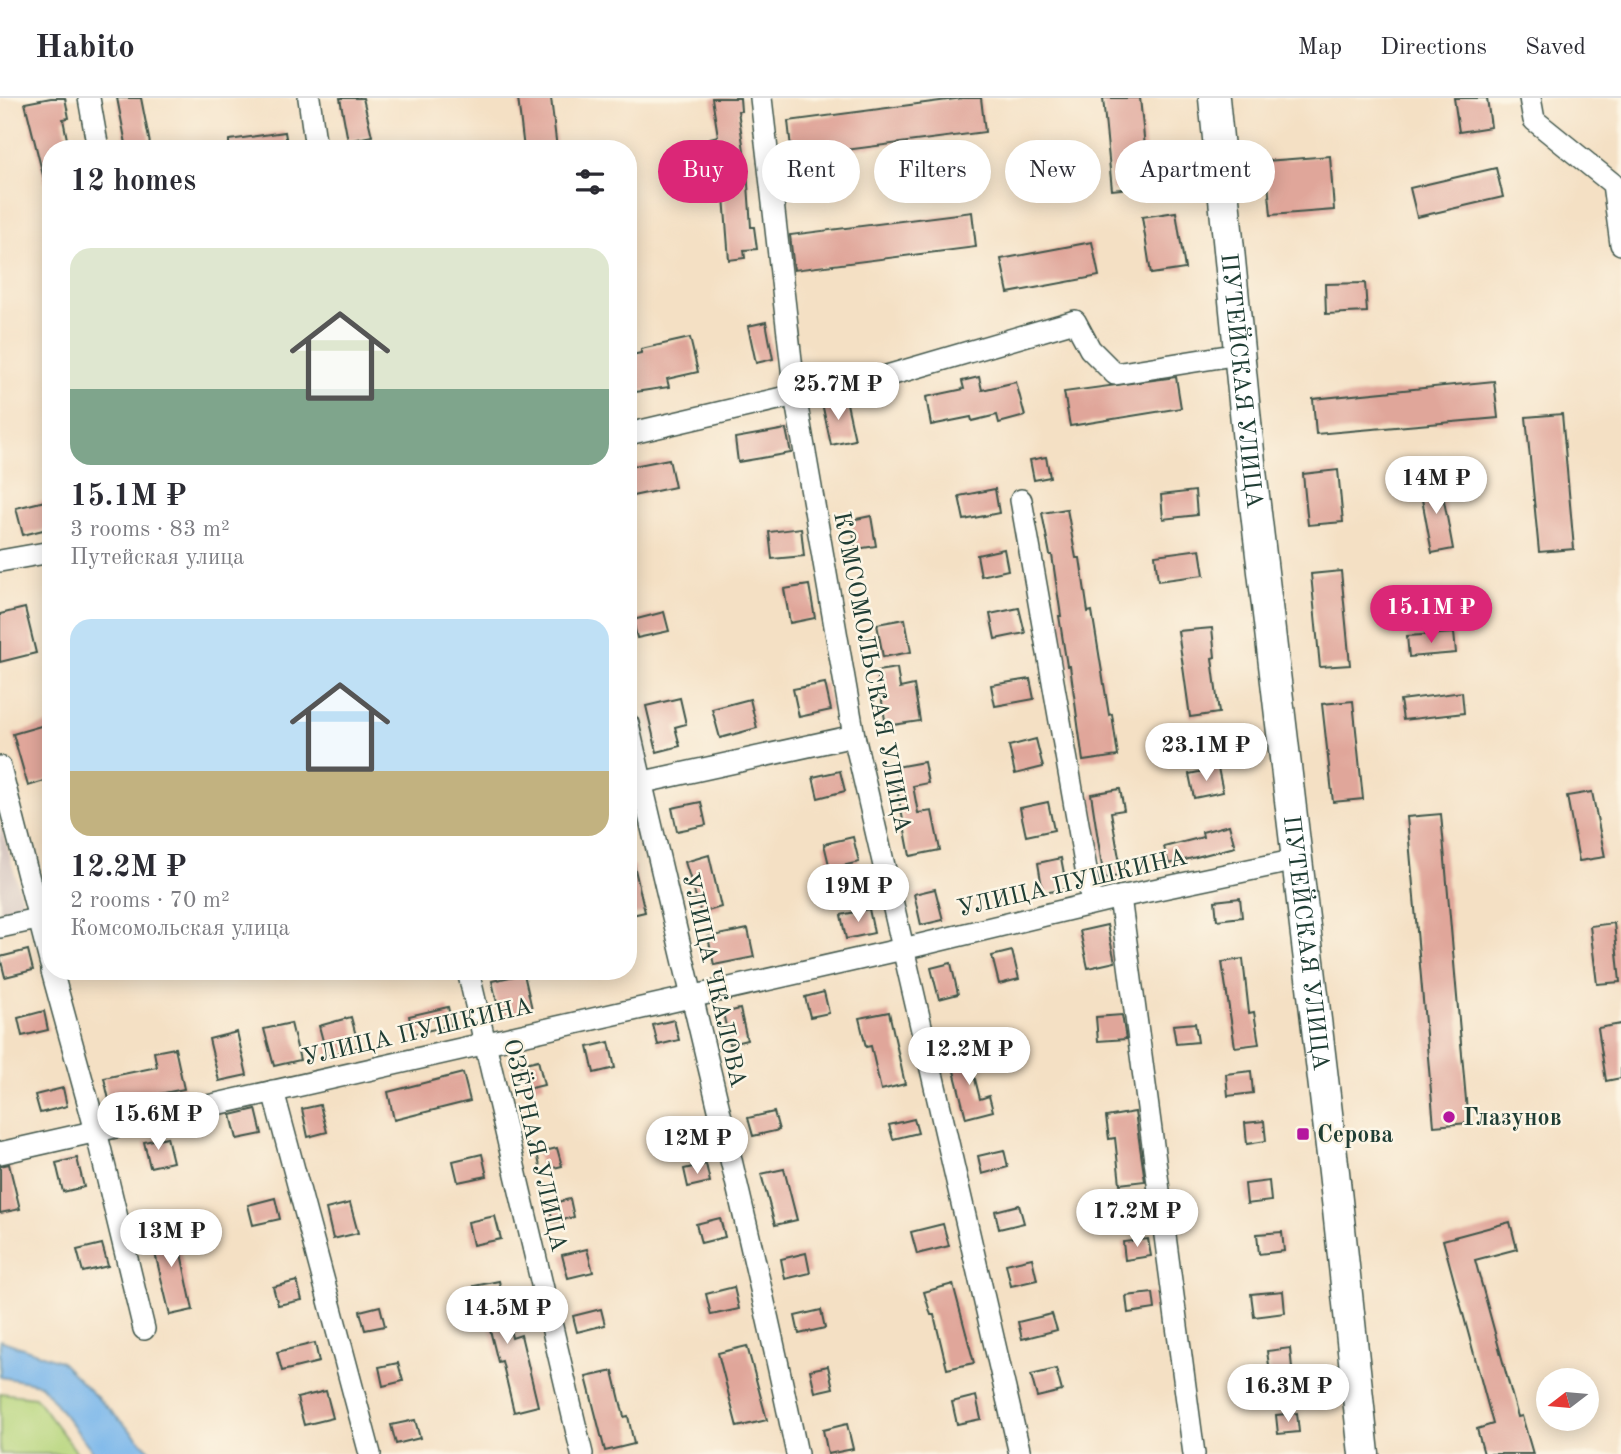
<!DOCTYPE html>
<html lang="en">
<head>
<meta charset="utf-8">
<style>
  body { margin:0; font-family:"Old Standard TT",serif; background:#f7f7f7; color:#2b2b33; height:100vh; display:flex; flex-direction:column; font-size:26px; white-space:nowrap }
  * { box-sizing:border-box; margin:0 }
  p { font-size:23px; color:#7c7c81 }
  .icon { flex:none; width:38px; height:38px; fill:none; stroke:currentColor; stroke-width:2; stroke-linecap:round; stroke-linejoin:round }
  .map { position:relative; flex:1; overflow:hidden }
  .sheet { position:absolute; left:42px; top:42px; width:595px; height:840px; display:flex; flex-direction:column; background:#fff; border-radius:28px; box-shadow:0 4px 18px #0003 }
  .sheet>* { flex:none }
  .guide { position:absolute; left:658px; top:42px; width:665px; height:63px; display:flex; gap:14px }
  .needle { width:46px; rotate:254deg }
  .controls { position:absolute; left:1536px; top:1270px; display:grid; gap:14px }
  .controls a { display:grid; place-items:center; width:63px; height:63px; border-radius:50%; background:#fff; box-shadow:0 4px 18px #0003; font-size:35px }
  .price { position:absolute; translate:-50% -60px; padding:0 16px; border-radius:24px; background:#fff; color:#222; font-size:23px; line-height:46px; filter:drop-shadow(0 2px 4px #0008) }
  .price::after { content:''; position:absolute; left:50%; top:42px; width:21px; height:16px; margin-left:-10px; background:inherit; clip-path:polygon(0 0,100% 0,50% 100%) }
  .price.current { background:#db2777; color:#fff }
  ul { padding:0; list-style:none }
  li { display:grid; align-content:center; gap:14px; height:371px; padding:0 28px }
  li span { display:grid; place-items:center; height:217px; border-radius:21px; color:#555 }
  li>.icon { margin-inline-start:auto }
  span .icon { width:126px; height:126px; fill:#fffc; stroke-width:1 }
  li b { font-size:30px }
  h2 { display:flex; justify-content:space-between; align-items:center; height:84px; padding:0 28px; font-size:30px }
  .pill { padding:0 24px; border-radius:32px; background:#fff; box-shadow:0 4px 18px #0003; font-size:24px; line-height:63px }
  .pill.current { background:#db2777; color:#fff }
  header { display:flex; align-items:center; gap:42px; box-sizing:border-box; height:98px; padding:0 35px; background:#fff; border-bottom:2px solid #e1e1e2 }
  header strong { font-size:33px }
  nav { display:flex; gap:38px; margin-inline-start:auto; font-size:24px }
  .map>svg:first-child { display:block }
  .industrial { fill:#d0c0bc }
  .green { fill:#b7d67e; stroke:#6b8a59; stroke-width:2 }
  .water { fill:#78b6eb; stroke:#4c7a90; stroke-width:2 }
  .building { fill:#e0a69a }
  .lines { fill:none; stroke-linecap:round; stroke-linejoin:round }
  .minor-casing { stroke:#3f554a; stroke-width:24 }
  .secondary-casing { stroke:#3f554a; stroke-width:33 }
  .minor { stroke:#fff; stroke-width:21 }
  .secondary { stroke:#fff; stroke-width:30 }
  .poi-dot { fill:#b5179e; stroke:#fcf5e5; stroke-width:2.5 }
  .labels { text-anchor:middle; stroke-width:5; stroke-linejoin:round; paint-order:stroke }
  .street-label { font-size:24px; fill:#1f3d34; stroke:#fcf5e5 }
  .poi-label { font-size:24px; font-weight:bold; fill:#1f3d34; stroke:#fcf5e5; text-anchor:start }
</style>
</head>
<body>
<header>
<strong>Habito</strong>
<nav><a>Map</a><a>Directions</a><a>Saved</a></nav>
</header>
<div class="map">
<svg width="1621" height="1356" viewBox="0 0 1621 1356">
  <rect width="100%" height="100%" fill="#fcf5e5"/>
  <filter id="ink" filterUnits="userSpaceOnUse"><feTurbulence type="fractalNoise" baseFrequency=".0143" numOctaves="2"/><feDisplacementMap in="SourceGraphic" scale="14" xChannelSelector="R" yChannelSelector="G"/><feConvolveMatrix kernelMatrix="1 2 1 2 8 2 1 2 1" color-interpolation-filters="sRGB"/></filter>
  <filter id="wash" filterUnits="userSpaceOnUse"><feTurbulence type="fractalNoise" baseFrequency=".00686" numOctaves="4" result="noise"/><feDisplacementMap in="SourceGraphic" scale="28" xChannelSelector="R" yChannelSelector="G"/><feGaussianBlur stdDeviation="1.57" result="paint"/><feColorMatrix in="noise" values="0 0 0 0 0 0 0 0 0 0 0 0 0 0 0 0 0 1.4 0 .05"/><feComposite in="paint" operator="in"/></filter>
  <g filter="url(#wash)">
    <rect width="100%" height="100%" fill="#f4e0c4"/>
    <path class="industrial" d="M0,723L26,816L0,823Z"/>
    <path class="green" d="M0,1295L35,1299L78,1356H0Z"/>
    <path class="water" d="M0,1242L60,1263L154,1356H95L40,1286L0,1279Z"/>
    <g id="blocks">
      <g class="building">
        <path d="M51,0H65L69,20L63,21L69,51H51V84L45,85L25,5Z"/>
        <path d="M117,0H141L151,51H127Z"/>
        <path d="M340,0H363L372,38L348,43Z"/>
        <path d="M518,0H551L557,51H524Z"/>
        <path d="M712,0H740L741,13H738L747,72L751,129H754L757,151L744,152L745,160L729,162L722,73L715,74L710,40L718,38Z"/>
        <path d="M963,0H981L985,34L792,59L788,23Z"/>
        <path d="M1103,0H1140L1149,88L1112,92Z"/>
        <path d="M1454,0H1487L1491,29L1459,34Z"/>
        <path d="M285,34L288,51H229V42Z"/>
        <path d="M1330,58L1334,112L1271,117L1266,63Z"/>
        <path d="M1496,70L1503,99L1417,119L1410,90Z"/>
        <path d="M972,114L976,149L794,172L790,137Z"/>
        <path d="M1176,114L1185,171L1151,176L1142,119Z"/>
        <path d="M1092,144L1099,178L1008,195L1001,161Z"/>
        <path d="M1365,185L1367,214L1326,216L1325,186Z"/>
        <path d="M766,224L773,261L756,265L748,228Z"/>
        <path d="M690,240L698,274L667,281L669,289L628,295V258L641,255V251Z"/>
        <path d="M979,279L982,292L1016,284L1025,318L999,325L997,317L972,323L971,319L931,327L926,299L964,291L962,283Z"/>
        <path d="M1176,279L1181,310L1070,328L1064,294Z"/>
        <path d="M1494,283L1498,320L1316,336L1313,301Z"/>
        <path d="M846,301L855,342L831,347L822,305Z"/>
        <path d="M1562,316L1574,451L1539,454L1526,319Z"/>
        <path d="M786,331L791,355L738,364L735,340Z"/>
        <path d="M1046,359L1050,379L1034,382L1030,362Z"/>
        <path d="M669,361L675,389L628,399V369Z"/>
        <path d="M1338,372L1343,424L1308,427L1303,376Z"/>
        <path d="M1440,381L1453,451L1432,455L1419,385Z"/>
        <path d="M995,391L999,415L964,422L959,398Z"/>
        <path d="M1195,393L1197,417L1163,421L1161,397Z"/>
        <path d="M45,403L51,430L23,437L16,410Z"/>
        <path d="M1067,411L1076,460H1080L1088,514L1092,513L1109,617L1112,616L1118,658L1083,663L1070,568H1067L1059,518H1061L1052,457H1050L1042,415Z"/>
        <path d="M871,418L876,448L856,451L851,422Z"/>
        <path d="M801,430L804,458L772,461L769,434Z"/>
        <path d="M1004,451L1008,472L981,478L977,457Z"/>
        <path d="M1200,451L1204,477L1158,483L1155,457Z"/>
        <path d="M1341,473L1350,567L1320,569L1311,476Z"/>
        <path d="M809,487L815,520L790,525L784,491Z"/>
        <path d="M25,510L36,555L0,564V516Z"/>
        <path d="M1019,510L1025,535L995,541L990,516Z"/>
        <path d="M664,514L669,533L637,540L633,522Z"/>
        <path d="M905,521L911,554L883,559L877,526Z"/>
        <path d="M1212,530L1215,559L1212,560L1219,615L1190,619L1178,533Z"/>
        <path d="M1454,535L1456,555L1409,559L1407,538Z"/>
        <path d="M897,570L900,590L914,587L920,623L886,628L877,573Z"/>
        <path d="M1030,581L1034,601L995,608L991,587Z"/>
        <path d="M825,585L831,612L799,619L793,591Z"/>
        <path d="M1462,594L1464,615L1403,622L1400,602Z"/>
        <path d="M680,600L686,626L675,629L680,648L657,654L646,608Z"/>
        <path d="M750,601L757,630L720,640L712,611Z"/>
        <path d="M1353,603L1363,701L1333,704L1322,606Z"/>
        <path d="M51,625V681L28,688L13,636Z"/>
        <path d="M1036,641L1043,669L1015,676L1009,648Z"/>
        <path d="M924,664L928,685L913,688L918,715L932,713L940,752L910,758L897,691L901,690L896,669Z"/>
        <path d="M1218,670L1223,694L1194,700L1189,676Z"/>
        <path d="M840,673L845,693L818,700L813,679Z"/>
        <path d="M1120,691L1124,712L1111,714L1122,777L1104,781L1091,696Z"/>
        <path d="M1592,694L1605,759L1579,763L1567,698Z"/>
        <path d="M701,704L706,727L677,733L672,710Z"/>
        <path d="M1048,704L1054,732L1026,738L1020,710Z"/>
        <path d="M1441,716L1468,1025L1434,1028L1407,719Z"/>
        <path d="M1229,727L1235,749L1169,766L1164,749L1203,739L1202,734Z"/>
        <path d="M853,739L859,764L830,771L824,746Z"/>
        <path d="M709,757L721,809L701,815L685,764Z"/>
        <path d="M1061,760L1067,791L1043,795L1038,765Z"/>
        <path d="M634,767L645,814L628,818V768Z"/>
        <path d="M935,791L943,822L921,827L914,796Z"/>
        <path d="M1240,800L1242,819L1217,822L1215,803Z"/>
        <path d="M869,811L874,835L846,841L841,817Z"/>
        <path d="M1614,825L1620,884L1597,886L1590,828Z"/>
        <path d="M1107,827L1115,864L1088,870L1080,833Z"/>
        <path d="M748,831L754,859L714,867L708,839Z"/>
        <path d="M28,852L33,872L5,879L0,859Z"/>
        <path d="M1012,853L1019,881L999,886L992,858Z"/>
        <path d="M1243,861L1249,915L1254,914L1259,946L1235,949L1222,864Z"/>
        <path d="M951,865L958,896L939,901L931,870Z"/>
        <path d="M524,876L532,911L500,918L492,883Z"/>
        <path d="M824,894L829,915L810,919L805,899Z"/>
        <path d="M448,909L452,927L413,936L409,918Z"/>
        <path d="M740,911L747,942L730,946L723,915Z"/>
        <path d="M44,913L48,932L22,938L18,920Z"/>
        <path d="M889,914L905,986L881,992L871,948L866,949L859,920Z"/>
        <path d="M1122,917L1126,941L1098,943L1096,919Z"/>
        <path d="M351,919L359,949L327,958L319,928Z"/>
        <path d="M674,922L679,942L658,947L653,927Z"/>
        <path d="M291,925L300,962L274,968L264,931Z"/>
        <path d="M1195,925L1198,944L1176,946L1173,927Z"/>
        <path d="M1621,926V980L1606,983L1598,930Z"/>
        <path d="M237,934L247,977L219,983L209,941Z"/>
        <path d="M609,944L615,970L594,975L588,949Z"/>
        <path d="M175,950L184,991L110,1006L104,980L157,969L154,954Z"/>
        <path d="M968,953L980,1001L989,998L993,1013L966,1020L950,957Z"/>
        <path d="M538,962L544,987L527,991L521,966Z"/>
        <path d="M1251,973L1253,995L1228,998L1226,976Z"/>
        <path d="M463,975L470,1003L394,1022L388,994Z"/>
        <path d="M63,990L67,1008L40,1015L35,997Z"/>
        <path d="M320,1007L327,1034L308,1039L302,1011Z"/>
        <path d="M256,1011L262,1036L237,1041L231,1017Z"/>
        <path d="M774,1014L779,1032L753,1038L748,1020Z"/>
        <path d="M1135,1014L1145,1083L1120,1086L1115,1040L1109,1041L1106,1019Z"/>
        <path d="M698,1021L702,1039L676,1045L671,1027Z"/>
        <path d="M914,1021L918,1035L893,1041L889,1027Z"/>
        <path d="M1264,1023L1266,1043L1247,1046L1245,1025Z"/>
        <path d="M167,1039L173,1064L150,1069L144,1044Z"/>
        <path d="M557,1050L562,1068L541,1073L537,1055Z"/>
        <path d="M1004,1052L1008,1069L982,1076L978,1058Z"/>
        <path d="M482,1056L487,1078L458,1084L453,1063Z"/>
        <path d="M77,1060L84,1089L63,1094L56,1065Z"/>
        <path d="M9,1066L20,1111L0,1115V1068Z"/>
        <path d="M706,1066L710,1084L688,1089L684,1071Z"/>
        <path d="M784,1071L797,1122L775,1127L761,1076Z"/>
        <path d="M1269,1083L1271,1103L1247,1106L1245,1086Z"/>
        <path d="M275,1100L280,1121L253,1127L248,1107Z"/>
        <path d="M570,1101L574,1119L553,1124L549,1106Z"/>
        <path d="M350,1105L358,1135L333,1141L326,1111Z"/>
        <path d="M1019,1107L1024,1125L999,1131L995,1113Z"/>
        <path d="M495,1118L501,1141L473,1147L468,1124Z"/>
        <path d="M720,1120L725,1139L701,1145L696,1126Z"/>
        <path d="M1510,1124L1517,1151L1475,1162L1518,1319L1522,1318L1533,1356H1484L1477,1331L1493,1326L1443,1142Z"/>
        <path d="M943,1126L949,1148L917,1156L911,1134Z"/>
        <path d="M175,1127L193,1212L170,1217L155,1155L152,1156L147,1133Z"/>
        <path d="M1282,1134L1284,1153L1259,1156L1257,1136Z"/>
        <path d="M1148,1141L1151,1158L1125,1162L1123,1144Z"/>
        <path d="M102,1146L108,1168L83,1174L77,1152Z"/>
        <path d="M587,1151L593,1174L568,1180L562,1157Z"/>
        <path d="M806,1155L810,1175L785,1181L781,1161Z"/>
        <path d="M1032,1160L1037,1182L1011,1188L1006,1166Z"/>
        <path d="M297,1183L302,1202L278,1207L273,1189Z"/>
        <path d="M499,1183L512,1240L521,1237L538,1308L514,1314L502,1263L498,1264L487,1220L481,1221L474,1188Z"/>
        <path d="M953,1186L974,1265L947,1271L934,1217H931L924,1194Z"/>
        <path d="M734,1189L739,1211L711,1217L706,1196Z"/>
        <path d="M1283,1193L1285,1215L1254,1219L1251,1196Z"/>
        <path d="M1153,1195L1155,1211L1128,1215L1126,1198Z"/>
        <path d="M380,1208L385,1228L365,1232L360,1213Z"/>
        <path d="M601,1211L605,1227L577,1234L573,1218Z"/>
        <path d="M821,1212L825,1230L799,1236L795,1218Z"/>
        <path d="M1052,1216L1057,1232L1022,1241L1018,1224Z"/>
        <path d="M315,1245L319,1264L282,1273L277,1254Z"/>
        <path d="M747,1248L767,1322L737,1329L718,1255Z"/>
        <path d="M1290,1250L1293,1280L1271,1282L1267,1253Z"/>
        <path d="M398,1265L403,1283L383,1288L379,1269Z"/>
        <path d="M828,1268L833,1290L815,1294L810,1272Z"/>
        <path d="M1056,1271L1062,1293L1037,1299L1031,1277Z"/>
        <path d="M613,1273L624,1319L628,1318L634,1346L605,1353L586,1279Z"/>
        <path d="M326,1293L333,1320L304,1327L297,1300Z"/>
        <path d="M976,1298L981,1321L957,1326L952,1304Z"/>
        <path d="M1297,1315L1299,1334L1278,1336L1276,1317Z"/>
        <path d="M415,1322L420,1340L396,1346L391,1327Z"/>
        <path d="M847,1326L853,1351L828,1356L823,1332Z"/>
      </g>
    </g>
  </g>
  <g filter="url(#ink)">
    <use href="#blocks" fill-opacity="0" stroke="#3f554a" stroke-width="2"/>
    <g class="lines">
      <defs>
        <g id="minor">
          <path d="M89,0L98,51"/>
          <path d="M309,0L316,51"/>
          <path d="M761,0L795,297L854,638L1020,1356"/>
          <path d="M1530,0L1534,22L1613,86L1621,146"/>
          <path d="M628,336L795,297L866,284L1075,223L1090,251L1115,276L1239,256"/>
          <path d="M1021,402L1092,805"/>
          <path d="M0,463L51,454"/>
          <path d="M628,626C683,869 746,1111 797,1356"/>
          <path d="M0,669L51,867"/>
          <path d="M630,687L854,638"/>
          <path d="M1120,799L1194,1356"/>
          <path d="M0,829L51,818"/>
          <path d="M52,873L96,1033L144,1231"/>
          <path d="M468,873L582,1356"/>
          <path d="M273,993L370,1356"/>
          <path d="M0,1055L903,851L1120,799L1297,762"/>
        </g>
        <g id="secondary">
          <path id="s1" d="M1214,0L1250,364L1334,1074L1364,1356"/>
        </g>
      </defs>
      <use href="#minor" class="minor-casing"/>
      <use href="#secondary" class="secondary-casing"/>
      <use href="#minor" class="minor"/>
      <use href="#secondary" class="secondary"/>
    </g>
  </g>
  <g class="poi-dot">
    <circle cx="1449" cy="1019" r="7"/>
    <rect x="1296" y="1029" width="14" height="14" rx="3.5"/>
  </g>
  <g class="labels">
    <g class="street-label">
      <text dy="8" stroke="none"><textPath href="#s1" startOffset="284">ПУТЕЙСКАЯ УЛИЦА</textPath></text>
      <text transform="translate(873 574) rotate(79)" y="8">КОМСОМОЛЬСКАЯ УЛИЦА</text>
      <text transform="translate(1072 784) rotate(-13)" y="8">УЛИЦА ПУШКИНА</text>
      <text dy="8" stroke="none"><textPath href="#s1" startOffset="850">ПУТЕЙСКАЯ УЛИЦА</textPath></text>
      <text transform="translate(715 882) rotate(77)" y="8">УЛИЦА ЧКАЛОВА</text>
      <text transform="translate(417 933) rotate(-13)" y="8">УЛИЦА ПУШКИНА</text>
      <text transform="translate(536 1047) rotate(77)" y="8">ОЗЁРНАЯ УЛИЦА</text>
    </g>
    <g class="poi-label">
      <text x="1463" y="1027">Глазунов</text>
      <text x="1317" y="1044">Серова</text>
    </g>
  </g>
</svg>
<div class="controls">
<a><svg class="needle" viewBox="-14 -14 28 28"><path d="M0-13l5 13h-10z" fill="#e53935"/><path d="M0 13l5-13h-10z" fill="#7c7c81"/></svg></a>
</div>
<b class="price" style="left:838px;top:324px">25.7M ₽</b>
<b class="price" style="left:1436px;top:418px">14M ₽</b>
<b class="price current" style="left:1431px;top:547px">15.1M ₽</b>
<b class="price" style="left:1206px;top:685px">23.1M ₽</b>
<b class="price" style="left:858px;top:826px">19M ₽</b>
<b class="price" style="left:969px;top:989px">12.2M ₽</b>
<b class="price" style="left:158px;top:1054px">15.6M ₽</b>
<b class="price" style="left:697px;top:1078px">12M ₽</b>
<b class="price" style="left:1137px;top:1151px">17.2M ₽</b>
<b class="price" style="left:171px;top:1171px">13M ₽</b>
<b class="price" style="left:507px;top:1248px">14.5M ₽</b>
<b class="price" style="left:1288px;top:1326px">16.3M ₽</b>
<div class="guide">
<a class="pill current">Buy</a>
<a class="pill">Rent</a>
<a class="pill">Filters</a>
<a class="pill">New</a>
<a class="pill">Apartment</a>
</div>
<section class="sheet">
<h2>12 homes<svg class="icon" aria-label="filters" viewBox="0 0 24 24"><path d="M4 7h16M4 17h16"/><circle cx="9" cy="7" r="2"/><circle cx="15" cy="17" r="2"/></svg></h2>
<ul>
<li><span style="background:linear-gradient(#dfe7d0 65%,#7fa58c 0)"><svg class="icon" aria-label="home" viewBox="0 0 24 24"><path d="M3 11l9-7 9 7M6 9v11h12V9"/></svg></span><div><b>15.1M ₽</b><p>3 rooms · 83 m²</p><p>Путейская улица</p></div></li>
<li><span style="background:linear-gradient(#bfe0f5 70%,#c2b280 0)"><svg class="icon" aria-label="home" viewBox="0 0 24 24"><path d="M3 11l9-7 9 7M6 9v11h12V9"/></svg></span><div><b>12.2M ₽</b><p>2 rooms · 70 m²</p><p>Комсомольская улица</p></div></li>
</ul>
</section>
</div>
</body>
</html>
